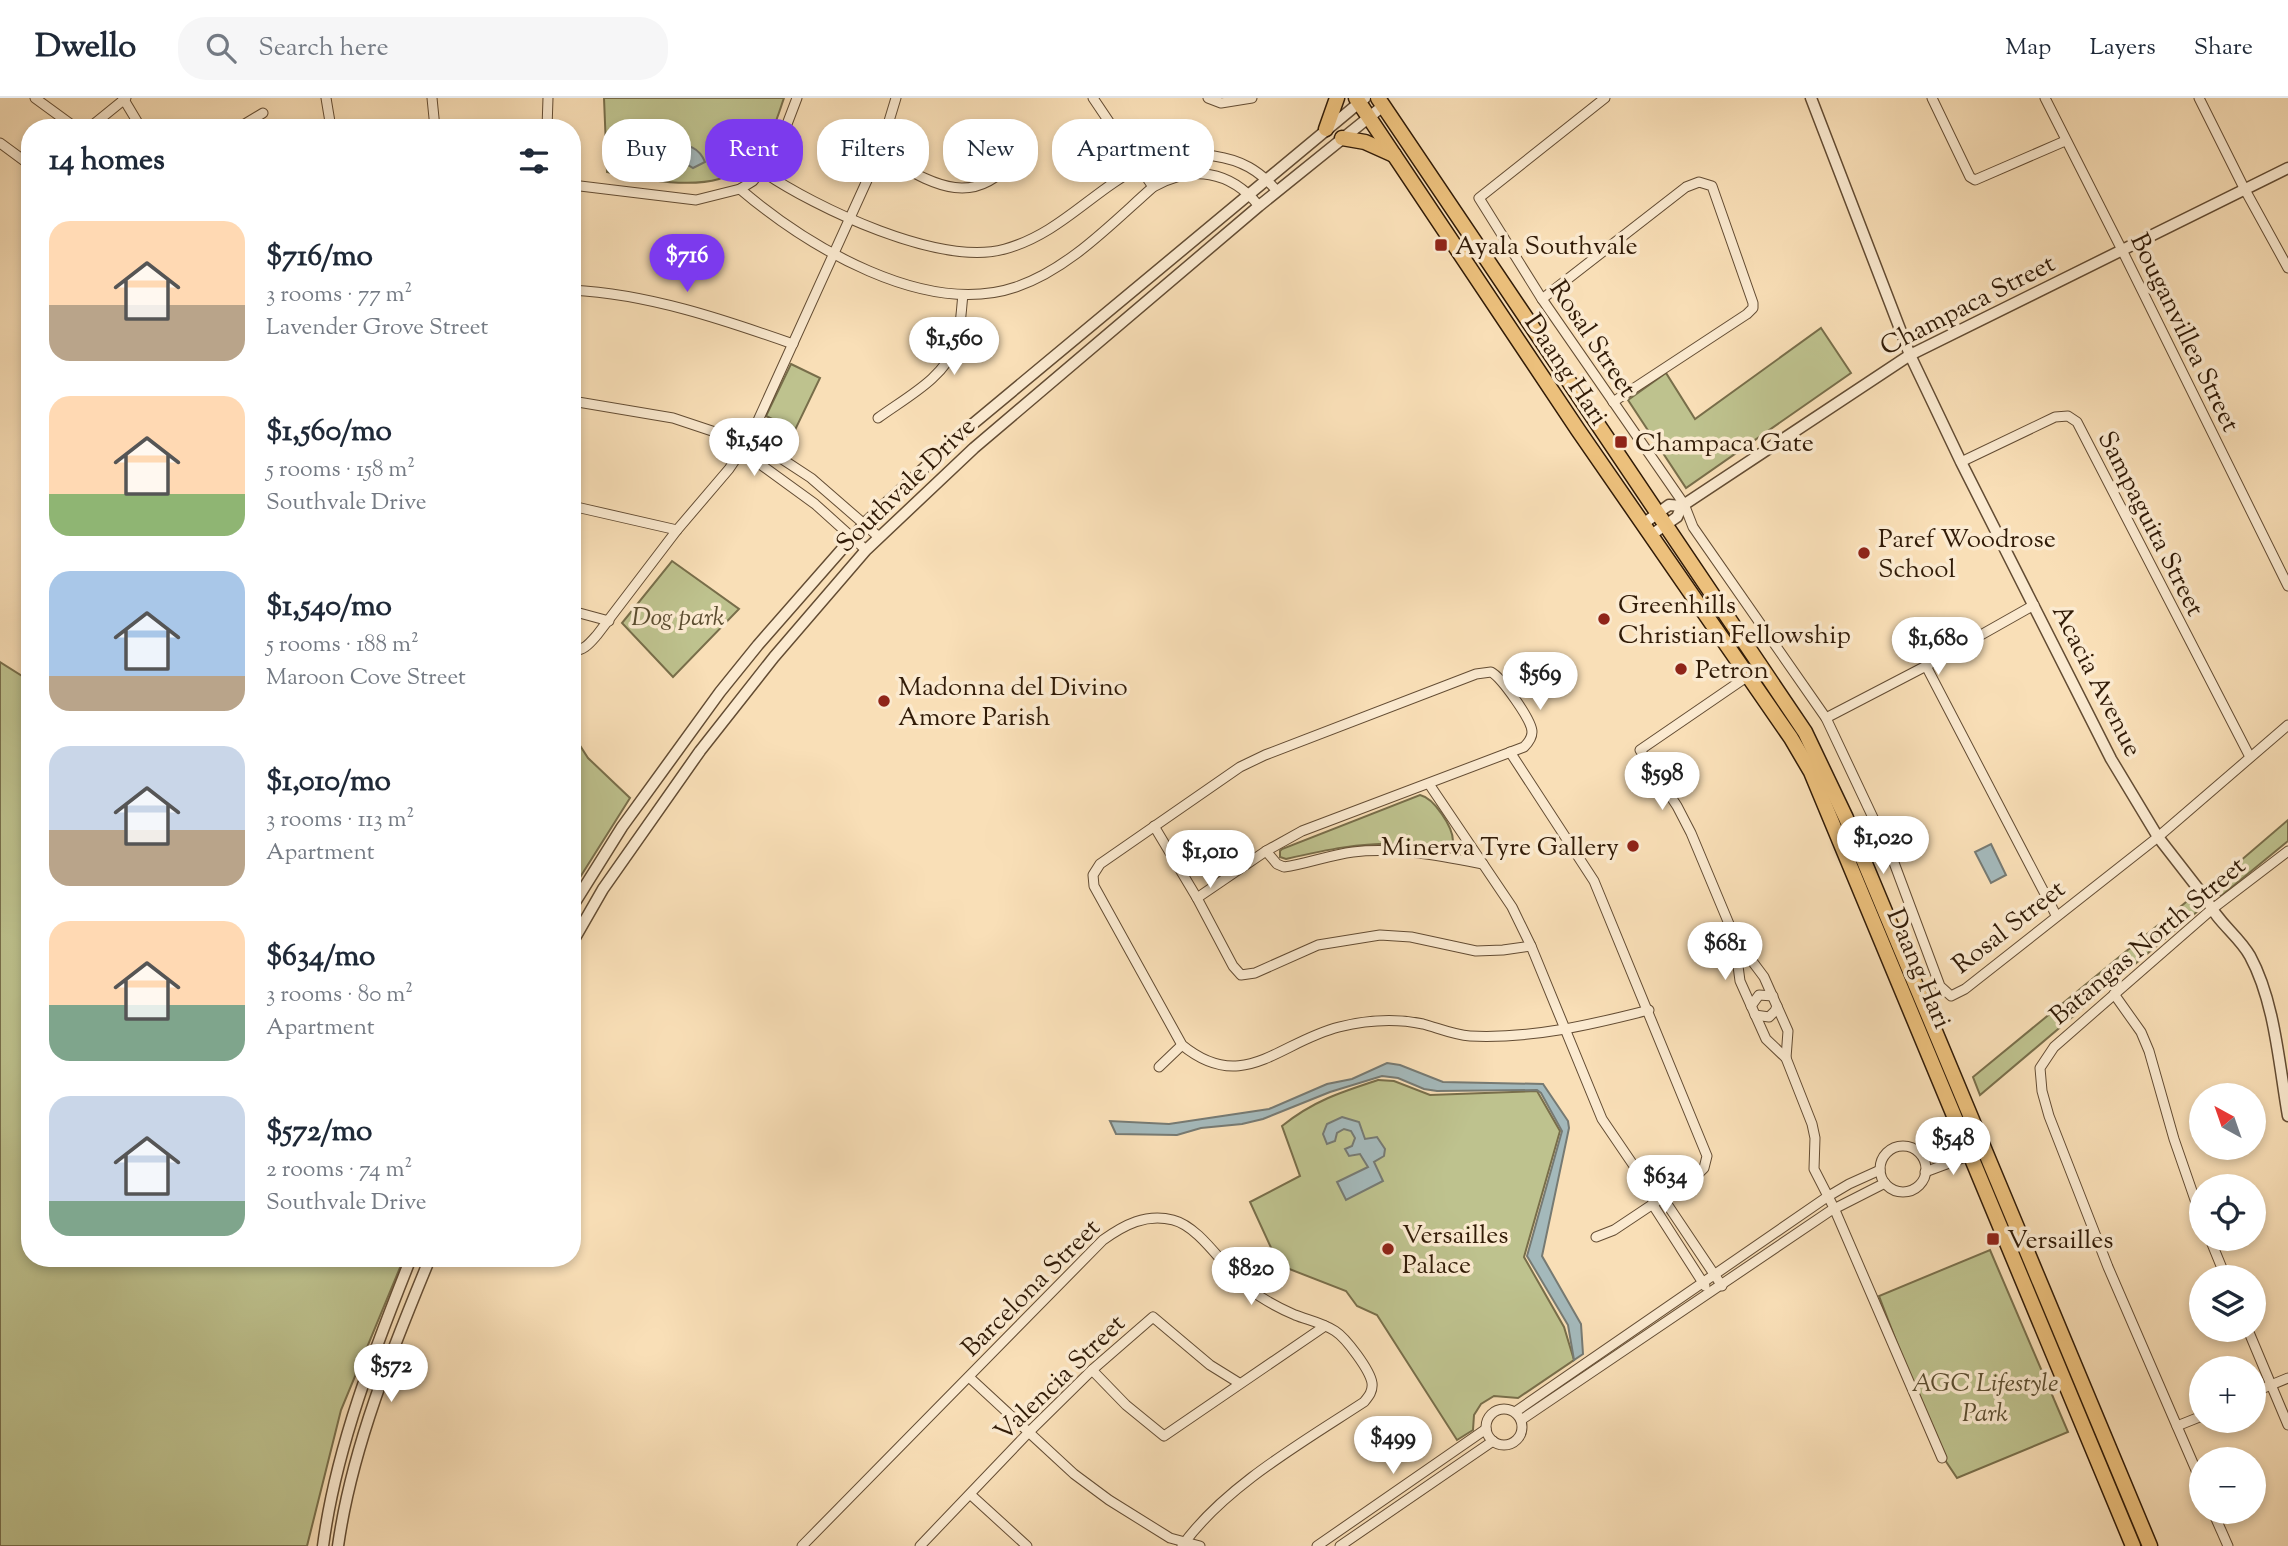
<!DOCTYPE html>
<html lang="en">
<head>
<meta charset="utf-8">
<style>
  body { margin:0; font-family:"Sorts Mill Goudy",serif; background:#f6f6f7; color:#1f2937; height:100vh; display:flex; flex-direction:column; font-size:26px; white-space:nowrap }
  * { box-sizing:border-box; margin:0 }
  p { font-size:23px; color:#747a83 }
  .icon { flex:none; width:38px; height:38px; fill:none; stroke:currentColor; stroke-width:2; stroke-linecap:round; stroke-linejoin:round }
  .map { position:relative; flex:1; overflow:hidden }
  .panel { position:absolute; left:21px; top:21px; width:560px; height:1148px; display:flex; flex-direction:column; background:#fff; border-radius:28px; box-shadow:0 4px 10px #0003 }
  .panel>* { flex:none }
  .hud { position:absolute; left:602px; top:21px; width:665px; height:63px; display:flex; gap:14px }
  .needle { width:46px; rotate:320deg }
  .fabs { position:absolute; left:2189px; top:985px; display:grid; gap:14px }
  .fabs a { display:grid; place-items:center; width:77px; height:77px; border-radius:50%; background:#fff; box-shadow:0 4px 10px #0003; font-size:35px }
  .price { position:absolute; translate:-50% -60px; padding:0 16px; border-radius:24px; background:#fff; color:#222; font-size:23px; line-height:46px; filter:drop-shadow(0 2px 4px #0008) }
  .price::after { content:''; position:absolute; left:50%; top:42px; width:21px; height:16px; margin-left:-10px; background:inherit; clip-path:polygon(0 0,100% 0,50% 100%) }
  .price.selected { background:#7c3aed; color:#fff }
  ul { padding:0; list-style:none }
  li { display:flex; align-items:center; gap:21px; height:175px; padding:0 28px }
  li span { display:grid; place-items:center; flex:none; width:196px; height:140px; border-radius:21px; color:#555 }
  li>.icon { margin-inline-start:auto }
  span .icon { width:84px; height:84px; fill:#fffc; stroke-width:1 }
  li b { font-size:30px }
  h2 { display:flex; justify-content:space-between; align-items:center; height:84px; padding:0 28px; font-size:30px }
  .tag { padding:0 24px; border-radius:28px; background:#fff; box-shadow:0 4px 10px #0003; font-size:24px; line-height:63px }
  .tag.selected { background:#7c3aed; color:#fff }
  header { display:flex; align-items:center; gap:42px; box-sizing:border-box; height:98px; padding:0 35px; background:#fff; border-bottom:2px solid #e0e1e3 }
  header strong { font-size:33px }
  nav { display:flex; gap:38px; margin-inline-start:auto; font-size:24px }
  .search { width:490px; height:63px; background:#f6f6f7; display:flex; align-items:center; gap:18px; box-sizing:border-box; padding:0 24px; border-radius:28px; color:#747a83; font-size:26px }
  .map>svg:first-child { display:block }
  .green { fill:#bec28e; stroke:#786e4a; stroke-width:2 }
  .water { fill:#a4b9bb; stroke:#767a73; stroke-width:2 }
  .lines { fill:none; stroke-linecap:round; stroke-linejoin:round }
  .minor-casing { stroke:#634c33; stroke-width:11 }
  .tertiary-casing { stroke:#634c33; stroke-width:13 }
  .primary-casing { stroke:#311b07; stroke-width:17 }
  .minor { stroke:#fbead0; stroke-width:9 }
  .tertiary { stroke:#fbead0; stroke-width:10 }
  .primary { stroke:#ecc07c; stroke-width:14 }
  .poi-dot { fill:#8f2418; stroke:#fbead0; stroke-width:2.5 }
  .labels { text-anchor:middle; stroke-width:7; stroke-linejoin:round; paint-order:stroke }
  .poi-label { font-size:26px; fill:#311b07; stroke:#fbead0; text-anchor:start }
  .street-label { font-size:26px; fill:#311b07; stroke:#fbead0 }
  .park-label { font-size:26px; font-style:italic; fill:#5b4d30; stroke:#fbead0 }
</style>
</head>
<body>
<header>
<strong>Dwello</strong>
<div class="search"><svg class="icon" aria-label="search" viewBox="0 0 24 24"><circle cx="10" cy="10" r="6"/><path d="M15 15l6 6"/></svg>Search here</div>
<nav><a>Map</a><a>Layers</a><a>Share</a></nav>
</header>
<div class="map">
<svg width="2288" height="1448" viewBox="0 0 2288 1448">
  <rect width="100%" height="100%" fill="#f9dfb7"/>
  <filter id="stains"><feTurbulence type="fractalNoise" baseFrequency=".00286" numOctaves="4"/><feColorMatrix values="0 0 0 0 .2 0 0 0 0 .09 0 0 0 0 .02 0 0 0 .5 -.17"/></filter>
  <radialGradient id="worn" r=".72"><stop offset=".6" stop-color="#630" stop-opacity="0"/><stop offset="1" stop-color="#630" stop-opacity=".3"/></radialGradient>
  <g class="green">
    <path d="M604,0H784C779,14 774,33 765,45C755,58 736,76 719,81C688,90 638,81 607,74Z"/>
    <path d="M1821,230L1851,275L1686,390L1628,302L1666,275L1695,321Z"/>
    <path d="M791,266L820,280L795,332L766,318Z"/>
    <path d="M672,463L739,511L673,579L622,525Z"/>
    <path d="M0,564L30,583V1160H404L341,1312L307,1448H0Z"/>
    <path d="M572,635L588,660L630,700L572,792Z"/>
    <path d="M1420,697C1434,700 1453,729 1453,743L1446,750C1431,750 1416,746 1402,746C1362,744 1325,752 1286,761L1280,759V753L1282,751Z"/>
    <path d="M2288,722V743L2221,798L2211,788Z"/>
    <path d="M2191,800L2199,812L1980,997L1973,979Z"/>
    <path d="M1378,982L1394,983L1430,997L1537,993L1560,1033L1524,1159L1564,1229L1574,1262L1518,1300L1494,1298L1481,1306L1474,1317L1473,1332L1457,1342L1377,1217L1357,1208L1346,1193L1279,1167L1250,1104L1300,1078L1282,1028C1313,1003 1341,994 1378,982Z"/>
    <path d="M1990,1152L2068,1334L1957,1380L1937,1350L1879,1198Z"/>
  </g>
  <g class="water">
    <path d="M674,45C688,47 699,49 705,64L693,70L672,57Z"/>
    <path d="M1991,746L2006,777L1991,785L1975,754Z"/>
    <path d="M1387,965L1400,967L1443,984L1543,986L1568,1023L1569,1030L1542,1158L1581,1226L1583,1256L1574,1262L1568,1227L1527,1158L1562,1033L1541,995L1537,992L1437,993L1424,991L1398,980L1382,978L1330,994L1263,1021L1242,1026L1201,1030L1177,1037L1116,1036L1110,1023L1169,1026L1269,1011L1327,986L1352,981Z"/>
    <path d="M1342,1019L1359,1024L1365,1041L1377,1039L1385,1051L1384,1058L1374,1064L1383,1083L1346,1102L1337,1084L1368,1069L1360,1056L1349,1058L1345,1051L1352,1048L1355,1040L1351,1033L1344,1031L1337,1035L1335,1043L1327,1046L1323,1036L1327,1026Z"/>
  </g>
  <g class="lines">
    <defs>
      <g id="minor">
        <path d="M35,0L76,30"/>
        <path d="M123,0L141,30"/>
        <path d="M326,0L331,30"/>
        <path d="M432,0L435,30"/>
        <path d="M1093,0L1153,89"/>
        <path d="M1208,0L1221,5L1252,0"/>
        <path d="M1605,0L1479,100L1542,201L1684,406L1693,429L1826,620L1893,762L1940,888L1951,898L1965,891L2158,739L2288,627"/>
        <path d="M1932,0L1970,79L1975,82L2065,43"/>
        <path d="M2045,0L2122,152L2288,488"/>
        <path d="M2199,0L2244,90L2288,170"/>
        <path d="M89,30L126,0"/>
        <path d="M238,30L263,15"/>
        <path d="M547,30L548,0"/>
        <path d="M0,45L30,67"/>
        <path d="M879,56C926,81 970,115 1013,62"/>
        <path d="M762,73C816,110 940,169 1005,151C1085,129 1120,45 1214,58C1241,62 1259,72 1277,93"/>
        <path d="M572,87L696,102L740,91L753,83L776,55L797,0"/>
        <path d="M740,91C807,148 925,220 1016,189C1069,171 1112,125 1153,89C1192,67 1230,72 1259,108"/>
        <path d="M572,192C648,196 722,221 793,246"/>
        <path d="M1542,201L1686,89L1699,84L1712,88L1753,205V210L1747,216L1613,304"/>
        <path d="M572,303L673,320L736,341L750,340L811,380L879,439"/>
        <path d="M878,320C905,300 945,280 956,246C961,231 961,212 963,197"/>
        <path d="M740,348L742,353L815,406L866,452"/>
        <path d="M1961,364L2055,319L2068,318L2077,324L2250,659"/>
        <path d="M572,408L677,432"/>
        <path d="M572,513L609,523"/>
        <path d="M572,552C583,554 590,545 597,537L677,432L729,371L750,340L879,56L896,0"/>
        <path d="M1926,568L2056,817"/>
        <path d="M1748,578L1640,652L1677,708L1691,735L1742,857L1752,863L1764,879L1788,933L1786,960"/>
        <path d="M1826,620L1926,568L2034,507"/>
        <path d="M1510,654L1594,783L1707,1058L1704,1070L1698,1076L1614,1132L1596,1139"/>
        <path d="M1429,686L1512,809L1531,848L1602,1021L1653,1096L1663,1100L1722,1188"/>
        <path d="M1154,728L1197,800L1233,868L1241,877L1255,875L1318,847L1380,837L1411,839L1476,853L1503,852L1531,848"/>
        <path d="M1266,753L1277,766L1284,769C1307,766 1329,757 1353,754C1396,749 1441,758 1483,766"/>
        <path d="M1197,800L1266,753L1302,733L1524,649C1528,645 1532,640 1532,634C1532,622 1501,579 1491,574L1476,576L1265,657L1240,669L1100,766L1093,777L1094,788L1182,947C1243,997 1279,944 1339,929C1367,922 1395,920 1423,926C1438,930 1454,937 1470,938C1531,941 1590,927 1649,912"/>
        <path d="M1742,857L1738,868L1740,883L1766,941L1786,960L1812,1026L1815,1040L1814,1071L1834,1110L1942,1360"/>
        <path d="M2114,896L2141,934L2149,953L2174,1041L2202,1122"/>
        <path d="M1751,908L1759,897L1773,898"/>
        <path d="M1755,917L1769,919L1775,913L1777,908"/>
        <path d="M1159,969L1182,947"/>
        <circle cx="1903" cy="1071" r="23"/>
        <path d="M1917,1052L1964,1033"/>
        <path d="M1925,1074L1984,1052"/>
        <path d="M1653,1102V1107L1705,1188"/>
        <path d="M2210,1141L2226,1180"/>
        <path d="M2248,1232L2288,1327"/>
        <path d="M1092,1272L1126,1307L1164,1338L1325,1228"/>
        <path d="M969,1279L1074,1376L1109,1402L1170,1440L1200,1448"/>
        <path d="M2254,1294L2288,1280"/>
        <circle cx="1504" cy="1329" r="18"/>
        <path d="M1515,1314L1827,1099L1849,1086L1880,1072"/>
        <path d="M1521,1322L1830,1113L1885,1085"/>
        <path d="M2177,1328L2202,1318"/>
        <path d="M2202,1386L2108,1169L2049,1018L2042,993L2040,970L2054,949L2211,812L2288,753"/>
        <path d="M971,1397L1027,1448"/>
        <path d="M2213,1414L2228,1448"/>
        <path d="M802,1448L1103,1142C1124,1127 1146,1115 1173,1122C1201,1129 1225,1172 1248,1190C1262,1201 1279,1210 1295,1217C1308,1222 1323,1225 1335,1233C1346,1240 1370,1272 1372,1285C1373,1293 1369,1298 1364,1304C1303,1344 1224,1389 1182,1448"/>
        <path d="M920,1448L1029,1334L1092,1272L1153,1219L1210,1267L1239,1285"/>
        <path d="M1317,1448L1486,1331"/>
        <path d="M1340,1448L1493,1343"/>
      </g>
      <g id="tertiary">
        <path d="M1811,0L1910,257L1961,364L2111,661L2158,739L2207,802C2217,824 2239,838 2250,858C2275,904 2279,967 2288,1018"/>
        <path d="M1643,426L1669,407L1682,408"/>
        <path d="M1651,437L1677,419L1682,408L1910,257L2288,70"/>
        <path d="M572,809L622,729L720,594L758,547L865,425L962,335L1365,0"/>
        <path d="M572,845L603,791L700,653L774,559L866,452L974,350L1259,108L1383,8"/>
        <path d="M323,1448C336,1349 374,1253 411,1160"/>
        <path d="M338,1448C352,1349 392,1252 430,1160"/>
      </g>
      <g id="primary">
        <path d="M1356,0L1578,332L1791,640L1811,674L2133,1448"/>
        <path d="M1378,0L1805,634L1846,720L2150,1448"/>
        <path d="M1326,31L1337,0"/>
        <path d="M1342,40L1365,44L1394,57"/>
      </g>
    </defs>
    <use href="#minor" class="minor-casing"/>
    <use href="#tertiary" class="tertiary-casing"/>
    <use href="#primary" class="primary-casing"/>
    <use href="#minor" class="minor"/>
    <use href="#tertiary" class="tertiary"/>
    <use href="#primary" class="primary"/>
  </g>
  <g class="poi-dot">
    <rect x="1434" y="140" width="14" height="14" rx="3.5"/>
    <rect x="1614" y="337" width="14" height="14" rx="3.5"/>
    <circle cx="1864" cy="455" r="7"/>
    <circle cx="1604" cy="521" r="7"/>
    <circle cx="1681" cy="571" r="7"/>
    <circle cx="884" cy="603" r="7"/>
    <circle cx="1633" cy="748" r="7"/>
    <rect x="1986" y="1134" width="14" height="14" rx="3.5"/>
    <circle cx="1388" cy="1151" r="7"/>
  </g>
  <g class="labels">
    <g class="poi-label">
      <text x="1455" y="156">Ayala Southvale</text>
      <text x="1635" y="353">Champaca Gate</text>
      <text x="1878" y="449">Paref Woodrose<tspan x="1878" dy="30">School</tspan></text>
      <text x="1618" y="515">Greenhills<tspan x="1618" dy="30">Christian Fellowship</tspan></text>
      <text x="1695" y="580">Petron</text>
      <text x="898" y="597">Madonna del Divino<tspan x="898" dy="30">Amore Parish</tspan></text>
      <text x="1619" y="757" text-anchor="end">Minerva Tyre Gallery</text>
      <text x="1402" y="1145">Versailles<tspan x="1402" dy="30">Palace</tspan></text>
      <text x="2007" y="1150">Versailles</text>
    </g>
    <g class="street-label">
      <text transform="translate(1967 206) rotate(-27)" y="9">Champaca Street</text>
      <text transform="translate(2186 234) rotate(64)" y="9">Bouganvillea Street</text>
      <text transform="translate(1594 240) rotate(56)" y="9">Rosal Street</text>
      <text transform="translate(1567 271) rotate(56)" y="9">Daang Hari</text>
      <text transform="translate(905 386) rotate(-44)" y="9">Southvale Drive</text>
      <text transform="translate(2152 425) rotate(63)" y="9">Sampaguita Street</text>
      <text transform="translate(2098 582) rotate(63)" y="9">Acacia Avenue</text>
      <text transform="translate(2008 828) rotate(-38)" y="9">Rosal Street</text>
      <text transform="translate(2147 842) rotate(-40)" y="9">Batangas North Street</text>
      <text transform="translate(1920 870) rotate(67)" y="9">Daang Hari</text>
      <text transform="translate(1030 1189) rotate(-45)" y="9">Barcelona Street</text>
      <text transform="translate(1059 1279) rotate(-44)" y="9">Valencia Street</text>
    </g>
    <g class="park-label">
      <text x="678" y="527">Dog park</text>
      <text x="1985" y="1293">AGC Lifestyle<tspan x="1985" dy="30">Park</tspan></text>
    </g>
  </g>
  <rect width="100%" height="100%" filter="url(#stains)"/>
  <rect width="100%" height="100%" fill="url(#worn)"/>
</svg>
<div class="fabs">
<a><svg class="needle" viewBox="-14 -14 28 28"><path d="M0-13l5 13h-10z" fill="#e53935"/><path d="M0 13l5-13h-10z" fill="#747a83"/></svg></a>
<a><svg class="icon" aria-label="locate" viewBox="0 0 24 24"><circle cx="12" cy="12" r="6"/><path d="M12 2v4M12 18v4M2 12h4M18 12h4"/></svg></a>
<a><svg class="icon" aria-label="layers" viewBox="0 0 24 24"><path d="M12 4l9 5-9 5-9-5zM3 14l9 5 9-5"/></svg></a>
<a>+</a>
<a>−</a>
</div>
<b class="price selected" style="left:687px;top:196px">$716</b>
<b class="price" style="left:954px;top:279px">$1,560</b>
<b class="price" style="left:754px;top:380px">$1,540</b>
<b class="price" style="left:1938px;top:579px">$1,680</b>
<b class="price" style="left:1540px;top:614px">$569</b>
<b class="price" style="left:1662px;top:714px">$598</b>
<b class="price" style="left:1883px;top:778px">$1,020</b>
<b class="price" style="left:1210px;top:792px">$1,010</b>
<b class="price" style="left:1725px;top:884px">$681</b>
<b class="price" style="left:1953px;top:1079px">$548</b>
<b class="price" style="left:1665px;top:1117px">$634</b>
<b class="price" style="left:1251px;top:1209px">$820</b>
<b class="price" style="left:391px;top:1306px">$572</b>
<b class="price" style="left:1393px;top:1378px">$499</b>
<div class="hud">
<a class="tag">Buy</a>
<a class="tag selected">Rent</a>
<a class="tag">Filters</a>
<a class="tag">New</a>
<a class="tag">Apartment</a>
</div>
<section class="panel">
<h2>14 homes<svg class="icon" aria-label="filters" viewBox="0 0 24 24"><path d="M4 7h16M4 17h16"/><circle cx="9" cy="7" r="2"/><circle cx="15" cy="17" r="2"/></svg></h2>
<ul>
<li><span style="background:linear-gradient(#ffd9b3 60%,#b9a48a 0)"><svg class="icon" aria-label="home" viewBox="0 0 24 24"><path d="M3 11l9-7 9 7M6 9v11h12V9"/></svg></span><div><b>$716/mo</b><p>3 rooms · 77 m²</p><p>Lavender Grove Street</p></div></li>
<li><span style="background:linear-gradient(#ffd9b3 70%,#8fb573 0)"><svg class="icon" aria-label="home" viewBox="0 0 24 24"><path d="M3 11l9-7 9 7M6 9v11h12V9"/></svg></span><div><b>$1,560/mo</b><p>5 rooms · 158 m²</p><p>Southvale Drive</p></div></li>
<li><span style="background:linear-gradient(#a9c7e8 75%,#b9a48a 0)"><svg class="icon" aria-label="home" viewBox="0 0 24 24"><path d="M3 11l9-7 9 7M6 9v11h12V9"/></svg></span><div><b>$1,540/mo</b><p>5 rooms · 188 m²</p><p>Maroon Cove Street</p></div></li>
<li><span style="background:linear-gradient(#c9d6e8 60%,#b9a48a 0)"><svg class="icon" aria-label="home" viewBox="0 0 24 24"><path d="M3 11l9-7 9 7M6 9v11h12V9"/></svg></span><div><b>$1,010/mo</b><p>3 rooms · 113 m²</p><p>Apartment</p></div></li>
<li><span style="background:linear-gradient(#ffd9b3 60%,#7fa58c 0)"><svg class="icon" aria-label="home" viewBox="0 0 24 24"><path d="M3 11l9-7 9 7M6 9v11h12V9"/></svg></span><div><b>$634/mo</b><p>3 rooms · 80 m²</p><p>Apartment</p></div></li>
<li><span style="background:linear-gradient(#c9d6e8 75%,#7fa58c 0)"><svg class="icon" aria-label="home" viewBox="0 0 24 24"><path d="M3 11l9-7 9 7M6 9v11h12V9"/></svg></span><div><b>$572/mo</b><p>2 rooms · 74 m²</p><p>Southvale Drive</p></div></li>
</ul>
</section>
</div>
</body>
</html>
